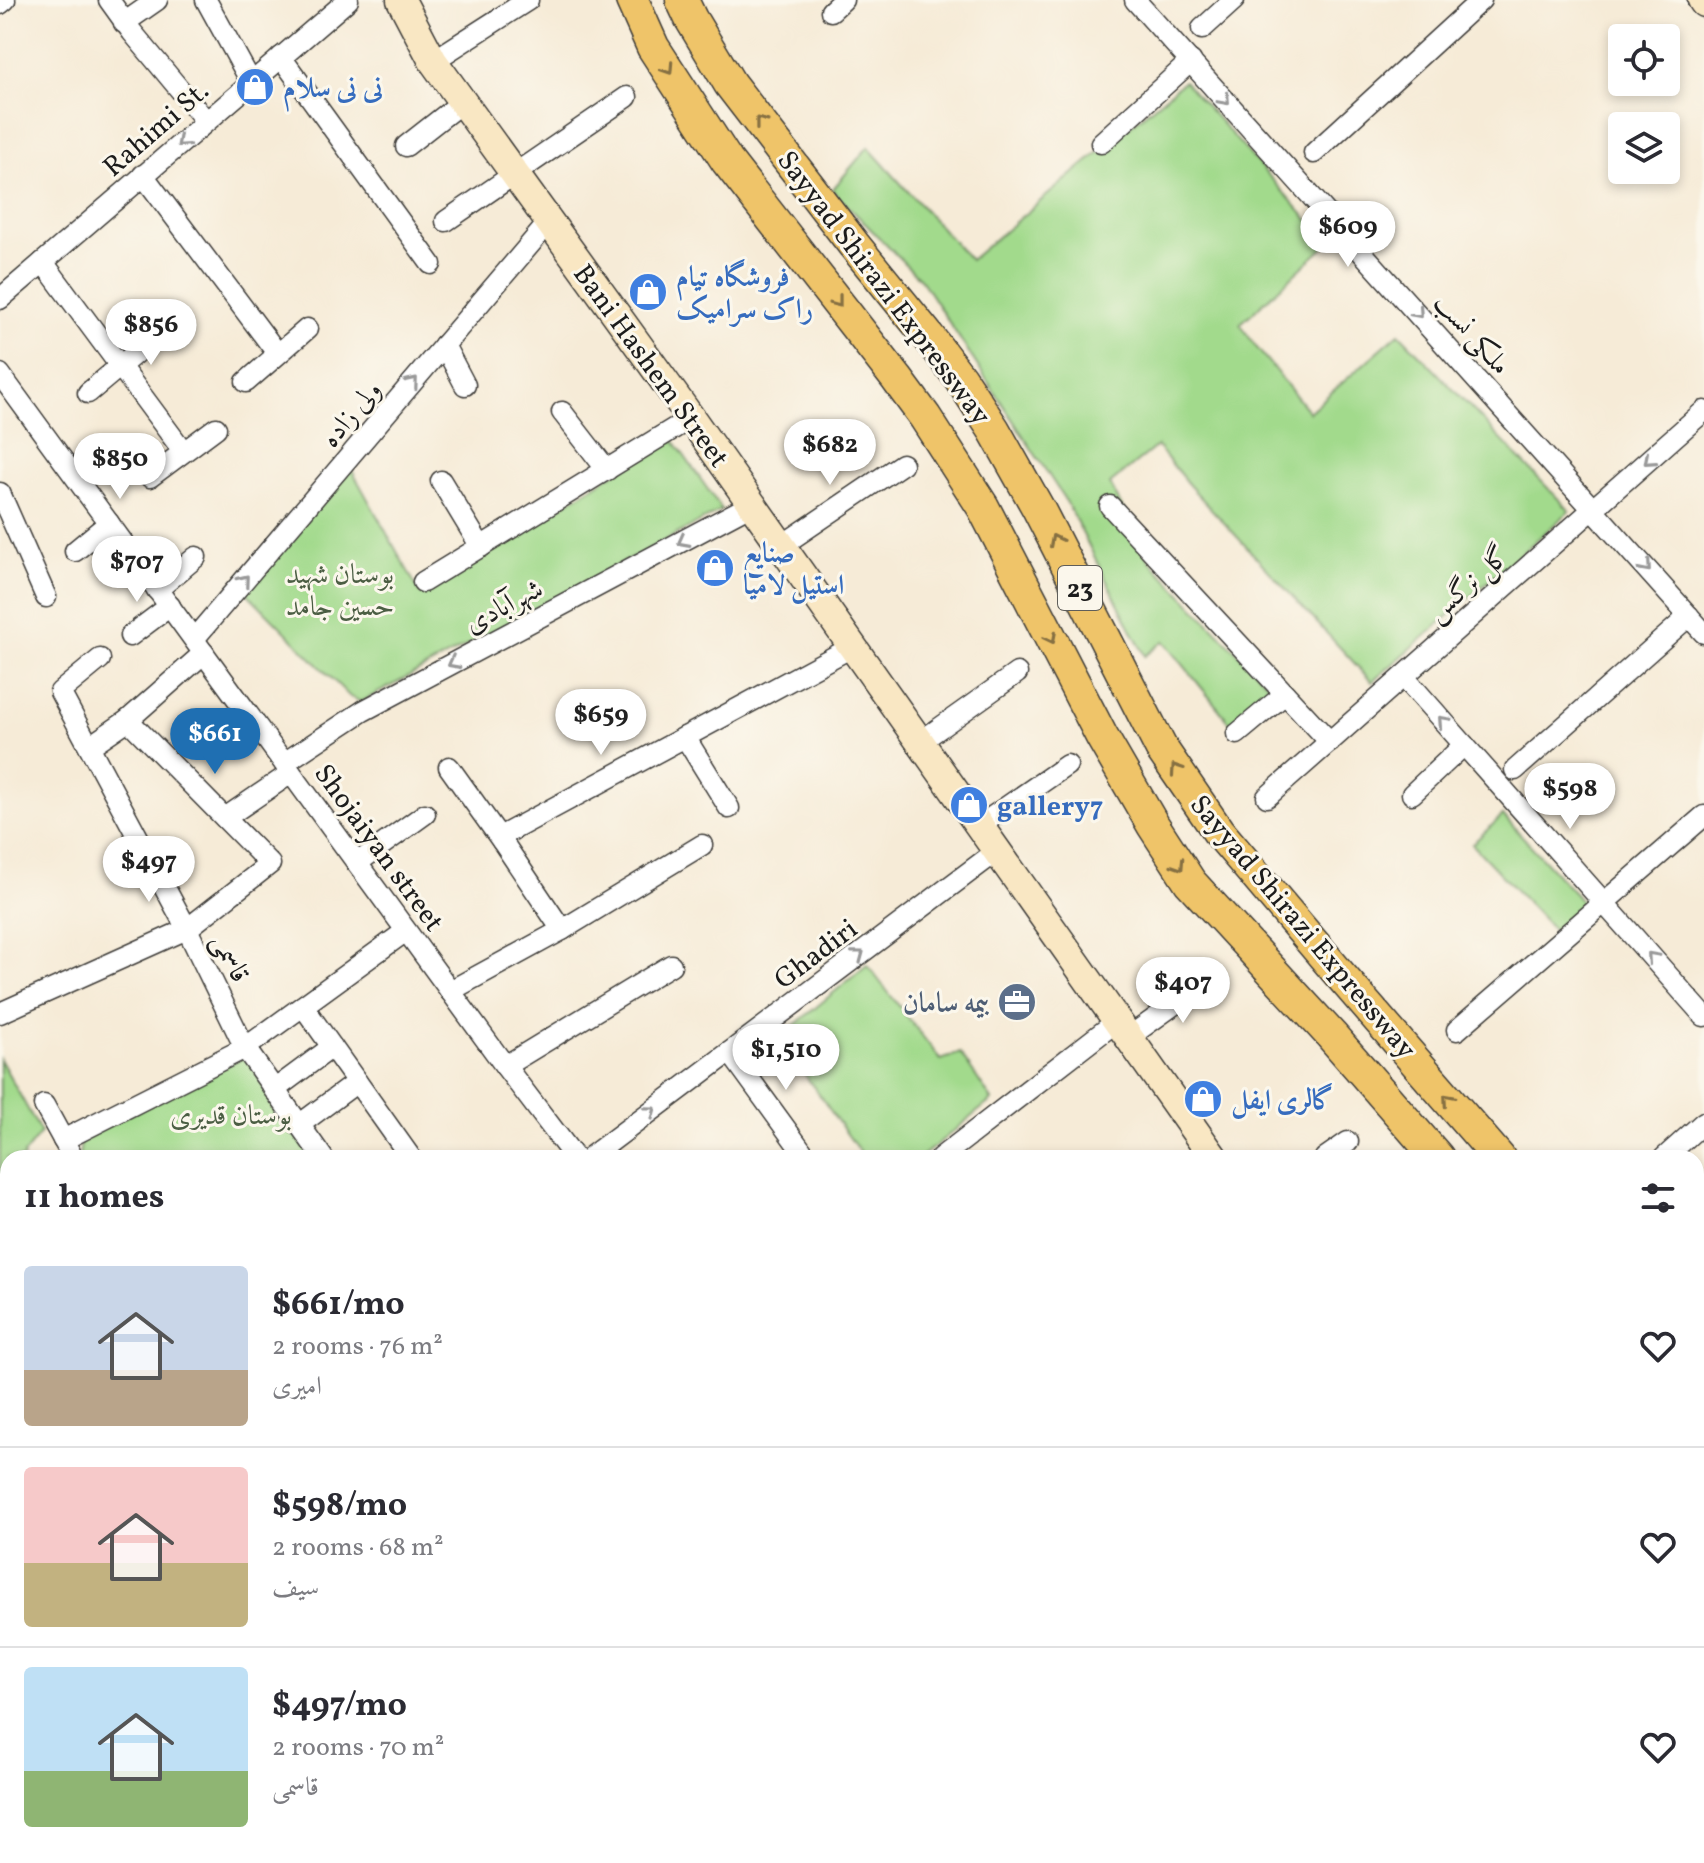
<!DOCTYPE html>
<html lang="en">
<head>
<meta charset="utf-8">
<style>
  body { margin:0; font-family:Vollkorn,Amiri,serif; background:#f7f7f7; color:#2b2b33; height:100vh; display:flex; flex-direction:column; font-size:30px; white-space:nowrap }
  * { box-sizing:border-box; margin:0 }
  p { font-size:26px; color:#7c7c81 }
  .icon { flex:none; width:44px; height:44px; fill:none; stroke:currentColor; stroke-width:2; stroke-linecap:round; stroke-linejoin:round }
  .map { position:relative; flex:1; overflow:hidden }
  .side { position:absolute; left:0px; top:1150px; width:1704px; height:714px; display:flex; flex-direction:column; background:#fff; border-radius:24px 24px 0 0; box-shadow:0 4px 12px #0003 }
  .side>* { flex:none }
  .fabs { position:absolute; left:1608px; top:24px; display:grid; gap:16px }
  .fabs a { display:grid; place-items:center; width:72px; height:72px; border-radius:8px; background:#fff; box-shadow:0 4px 12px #0003; font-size:40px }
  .price { position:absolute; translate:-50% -68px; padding:0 18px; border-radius:28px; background:#fff; color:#222; font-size:26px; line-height:52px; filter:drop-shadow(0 2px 4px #0008) }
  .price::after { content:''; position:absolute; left:50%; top:48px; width:24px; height:18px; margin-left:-12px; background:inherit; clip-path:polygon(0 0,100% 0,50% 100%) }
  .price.active { background:#1f6fb2; color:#fff }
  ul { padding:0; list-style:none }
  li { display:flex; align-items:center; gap:24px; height:200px; padding:0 24px }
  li+li { border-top:2px solid #e1e1e2 }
  li span { display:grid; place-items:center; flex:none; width:224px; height:160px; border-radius:8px; color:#555 }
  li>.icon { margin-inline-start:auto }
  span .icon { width:96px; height:96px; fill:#fffc; stroke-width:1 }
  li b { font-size:34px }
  h2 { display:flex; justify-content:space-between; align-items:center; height:96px; padding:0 24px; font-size:34px }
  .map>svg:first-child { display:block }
  .green { fill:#a2da8c; stroke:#5f7b54; stroke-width:2 }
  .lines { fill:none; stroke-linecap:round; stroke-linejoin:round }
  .minor-casing { stroke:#3d3b38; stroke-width:23 }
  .secondary-casing { stroke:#3d3b38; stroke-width:31 }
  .trunk-casing { stroke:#3d3b38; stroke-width:35 }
  .minor { stroke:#fff; stroke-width:20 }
  .secondary { stroke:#f9e7c3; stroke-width:28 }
  .trunk { stroke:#efc469; stroke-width:32 }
  .oneway { stroke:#867042 }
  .oneway2 { stroke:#999 }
  .labels { text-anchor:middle; stroke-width:6; stroke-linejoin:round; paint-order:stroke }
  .shield { fill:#fbf7ec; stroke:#5f5e5a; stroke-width:2 }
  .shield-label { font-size:26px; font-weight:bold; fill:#1c1c1c }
  .shop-label { font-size:28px; font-weight:bold; fill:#366cbe; stroke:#fbf7ec; text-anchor:start }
  .street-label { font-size:28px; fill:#1c1c1c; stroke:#fbf7ec }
  .park-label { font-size:28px; fill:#4b5e43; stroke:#fbf7ec }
  .service-label { font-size:28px; font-weight:bold; fill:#4e5e75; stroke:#fbf7ec; text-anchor:end }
</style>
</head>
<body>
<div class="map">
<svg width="1704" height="1863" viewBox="0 0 1704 1863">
  <rect width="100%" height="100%" fill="#fbf7ec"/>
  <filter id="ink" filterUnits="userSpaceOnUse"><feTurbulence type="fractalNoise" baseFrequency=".0125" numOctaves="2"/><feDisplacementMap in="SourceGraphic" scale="16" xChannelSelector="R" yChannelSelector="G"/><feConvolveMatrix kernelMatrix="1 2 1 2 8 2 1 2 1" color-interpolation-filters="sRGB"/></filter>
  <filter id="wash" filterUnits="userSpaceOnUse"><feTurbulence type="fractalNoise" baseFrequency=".006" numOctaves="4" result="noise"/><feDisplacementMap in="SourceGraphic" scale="32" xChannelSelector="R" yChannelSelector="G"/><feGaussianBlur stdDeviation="1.8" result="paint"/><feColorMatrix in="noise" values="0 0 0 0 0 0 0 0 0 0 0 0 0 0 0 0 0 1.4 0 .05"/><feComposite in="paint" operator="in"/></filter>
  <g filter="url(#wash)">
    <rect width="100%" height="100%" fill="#f6ebd7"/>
    <g class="green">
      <path d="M1184,81L1329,243L1240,324L1256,347L1309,412L1399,333L1570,511L1372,682L1189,485L1157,446L1110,484L1149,560L1274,691L1231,724L1164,641L1145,656L1067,503L922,281L832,190L868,147L970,260Z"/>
      <path d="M672,438L722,510L361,702L350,697L246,592L350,467L420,593Z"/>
      <path d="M1503,815L1582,902L1554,931L1472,844Z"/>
      <path d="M867,965L941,1060L960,1053L992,1100L920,1158H864L779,1038Z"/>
      <path d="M245,1056L315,1158H81L79,1155L82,1138Z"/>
      <path d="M0,1059L41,1133L23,1155L24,1158H8V1202L0,1209Z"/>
    </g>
  </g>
  <g filter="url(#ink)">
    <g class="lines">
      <defs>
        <g id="minor">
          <path d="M109,0L132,32L206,121"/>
          <path d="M206,0L251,82"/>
          <path d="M1135,0L1704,633"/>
          <path d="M0,4L5,0"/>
          <path d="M831,11L843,0"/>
          <path d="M124,23L157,0"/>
          <path d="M1202,29L1234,0"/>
          <path d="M281,57L431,264"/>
          <path d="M433,61L528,0"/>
          <path d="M1101,143L1191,61"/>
          <path d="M406,146L462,102"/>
          <path d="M1314,153L1481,0"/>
          <path d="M143,175L277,353"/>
          <path d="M446,221L627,97"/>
          <path d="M43,262L183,451"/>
          <path d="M0,299L348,0"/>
          <path d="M444,345L465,385"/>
          <path d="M0,374L505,1066L575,1158"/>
          <path d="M246,382L307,329"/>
          <path d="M90,391L88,393L156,336"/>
          <path d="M562,412L607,470"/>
          <path d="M150,477L216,428"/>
          <path d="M441,481L481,547"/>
          <path d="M0,493L46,597"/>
          <path d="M1110,506L1330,742"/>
          <path d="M781,546L902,464"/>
          <path d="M75,551L109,523"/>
          <path d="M423,582L691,418"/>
          <path d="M157,590L196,557"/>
          <path d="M130,636L170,606"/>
          <path d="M194,639L549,222"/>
          <path d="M100,659L60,692L187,929L245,1048L323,1158"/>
          <path d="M1404,677L1704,1016"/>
          <path d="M1237,734L1285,694"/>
          <path d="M685,737L729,808"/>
          <path d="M920,742L1017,673"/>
          <path d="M90,746L128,720L204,653"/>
          <path d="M284,763L363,711L752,504"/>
          <path d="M449,767L502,841"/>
          <path d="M1515,770L1689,616"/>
          <path d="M1412,794L1464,745"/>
          <path d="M1267,797L1704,411"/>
          <path d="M225,818L291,773"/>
          <path d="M979,826L1067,765"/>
          <path d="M357,863L425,814"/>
          <path d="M562,930L502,841L505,834L852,647"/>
          <path d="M450,991L562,930L702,845"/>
          <path d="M303,1006L411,1158"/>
          <path d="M0,1013L187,929L270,864L128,720"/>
          <path d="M1457,1030L1704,816"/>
          <path d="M1129,1037L1211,978"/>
          <path d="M730,1052L807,1158"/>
          <path d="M505,1066L671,965"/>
          <path d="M274,1090L332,1047"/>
          <path d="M44,1105L73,1158"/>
          <path d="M299,1125L357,1082"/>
          <path d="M63,1140L245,1048L406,931"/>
          <path d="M589,1158L997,851"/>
          <path d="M940,1158L1117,1021"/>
          <path d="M1325,1158L1348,1142"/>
          <path d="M1664,1158L1704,1122"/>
          <path d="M0,1256L8,1251"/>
          <path d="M0,1321L8,1315"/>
          <path d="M0,1454L8,1449"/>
          <path d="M1696,1572L1704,1579"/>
          <path d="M0,1659L8,1653"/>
          <path d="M1696,1777L1704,1771"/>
          <path d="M400,1856L404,1863"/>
          <path d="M684,1856L688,1863"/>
          <path d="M840,1856L845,1863"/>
          <path d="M1196,1856L1201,1863"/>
          <path d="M10,1863L20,1856"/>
          <path d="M440,1863L449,1856"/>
          <path d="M629,1863L638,1856"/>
          <path d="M792,1863L801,1856"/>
          <path d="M986,1863L996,1856"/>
          <path d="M1168,1863L1177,1856"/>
          <path d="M1284,1863L1293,1856"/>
          <path d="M1516,1863L1525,1856"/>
        </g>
        <g id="secondary">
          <path d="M401,0L433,61L691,418L1214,1158"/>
          <path d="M1702,0L1704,3"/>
          <path d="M0,1554L8,1565"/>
          <path d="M1696,1839L1704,1850"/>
          <path d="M142,1856L143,1863"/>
        </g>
        <g id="trunk">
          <path d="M632,0L653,47L727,161L897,379L925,417L983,507L1102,737L1153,825L1190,882L1331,1035L1438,1158"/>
          <path d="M682,0L691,19L730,84L854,245L928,336L960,378L994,430L1038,508L1161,748L1218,831L1335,969L1499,1158"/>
          <path d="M1696,1377L1704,1385"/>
          <path d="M1696,1441L1704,1448"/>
        </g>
      </defs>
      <use href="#minor" class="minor-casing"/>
      <use href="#secondary" class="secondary-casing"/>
      <use href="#trunk" class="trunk-casing"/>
      <use href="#minor" class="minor"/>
      <use href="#secondary" class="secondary"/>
      <use href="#trunk" class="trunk"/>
    </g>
    <defs><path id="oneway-chevron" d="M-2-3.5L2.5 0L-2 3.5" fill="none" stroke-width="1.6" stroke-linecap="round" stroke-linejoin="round" transform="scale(2)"/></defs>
    <g class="oneway">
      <use href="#oneway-chevron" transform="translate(668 69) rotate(57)"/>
      <use href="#oneway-chevron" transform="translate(760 122) rotate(-128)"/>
      <use href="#oneway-chevron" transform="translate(837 302) rotate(52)"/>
      <use href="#oneway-chevron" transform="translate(1055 540) rotate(-117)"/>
      <use href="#oneway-chevron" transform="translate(1051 638) rotate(63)"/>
      <use href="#oneway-chevron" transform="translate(1176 769) rotate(-124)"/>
      <use href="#oneway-chevron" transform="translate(1179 865) rotate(57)"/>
      <use href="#oneway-chevron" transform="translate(1448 1099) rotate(-131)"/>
    </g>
    <g class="oneway2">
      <use href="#oneway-chevron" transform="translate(1225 100) rotate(48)"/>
      <use href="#oneway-chevron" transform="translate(182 142) rotate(139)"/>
      <use href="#oneway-chevron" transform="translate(1418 313) rotate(48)"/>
      <use href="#oneway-chevron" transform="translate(413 382) rotate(-50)"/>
      <use href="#oneway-chevron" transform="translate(1649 460) rotate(139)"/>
      <use href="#oneway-chevron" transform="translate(683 541) rotate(152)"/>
      <use href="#oneway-chevron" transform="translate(1646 567) rotate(49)"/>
      <use href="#oneway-chevron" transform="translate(244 580) rotate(-50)"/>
      <use href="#oneway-chevron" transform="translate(453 663) rotate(152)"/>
      <use href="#oneway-chevron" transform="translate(1443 721) rotate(-132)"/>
      <use href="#oneway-chevron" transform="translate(859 955) rotate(-37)"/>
      <use href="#oneway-chevron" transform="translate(1652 957) rotate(-132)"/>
      <use href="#oneway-chevron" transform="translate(651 1111) rotate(-37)"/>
    </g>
  </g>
  <defs>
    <symbol id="shop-disc" viewBox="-11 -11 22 22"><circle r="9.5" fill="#3f7fe0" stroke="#fbf7ec"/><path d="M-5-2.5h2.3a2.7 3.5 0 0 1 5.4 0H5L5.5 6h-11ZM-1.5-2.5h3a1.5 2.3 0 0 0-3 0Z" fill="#fff"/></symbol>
    <symbol id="office-disc" viewBox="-11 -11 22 22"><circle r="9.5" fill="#5c6f8a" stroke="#fbf7ec"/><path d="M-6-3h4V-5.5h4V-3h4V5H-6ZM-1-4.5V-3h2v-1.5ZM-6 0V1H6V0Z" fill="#fff"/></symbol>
  </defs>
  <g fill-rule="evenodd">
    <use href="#shop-disc" x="233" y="65" width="44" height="44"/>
    <use href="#shop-disc" x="626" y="270" width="44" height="44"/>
    <use href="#shop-disc" x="693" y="546" width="44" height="44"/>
    <use href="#shop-disc" x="947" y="783" width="44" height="44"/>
    <use href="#office-disc" x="995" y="980" width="44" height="44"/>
    <use href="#shop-disc" x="1181" y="1077" width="44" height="44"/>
  </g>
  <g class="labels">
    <rect class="shield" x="1058" y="566" width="44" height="44" rx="6"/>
    <g class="shield-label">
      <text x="1080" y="597">23</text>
    </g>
    <g class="shop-label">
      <text x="283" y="97">نی نی سلام</text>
      <text x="676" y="286">فروشگاه تیام<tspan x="676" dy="32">راک سرامیک</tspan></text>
      <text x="743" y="562">صنایع<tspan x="743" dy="32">استیل لامیا</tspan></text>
      <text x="997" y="815">gallery7</text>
      <text x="1231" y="1109">گالری ایفل</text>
    </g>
    <g class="street-label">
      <text transform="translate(155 128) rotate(-41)" y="10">Rahimi St.</text>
      <text transform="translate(885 287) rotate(53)" y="10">Sayyad Shirazi Expressway</text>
      <text transform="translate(1473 333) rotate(48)" y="10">ملکی نسب</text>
      <text transform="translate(652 365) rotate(54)" y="10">Bani Hashem Street</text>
      <text transform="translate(350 413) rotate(-50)" y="10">ولی زاده</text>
      <text transform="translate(1467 583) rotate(-41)" y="10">گل نرگس</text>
      <text transform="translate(503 605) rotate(-28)" y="10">شهرآبادی</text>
      <text transform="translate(380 847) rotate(54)" y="10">Shojaiyan street</text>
      <text transform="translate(1304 926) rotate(50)" y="10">Sayyad Shirazi Expressway</text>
      <text transform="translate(815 953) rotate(-37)" y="10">Ghadiri</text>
      <text transform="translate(232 957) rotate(64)" y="10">قاسمی</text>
    </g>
    <g class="park-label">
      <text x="340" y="583">بوستان شهید<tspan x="340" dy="32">حسین جامد</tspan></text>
      <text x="231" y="1124">بوستان قدیری</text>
    </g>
    <g class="service-label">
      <text x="989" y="1012">بیمه سامان</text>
    </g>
  </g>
</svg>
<div class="fabs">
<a><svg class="icon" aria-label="locate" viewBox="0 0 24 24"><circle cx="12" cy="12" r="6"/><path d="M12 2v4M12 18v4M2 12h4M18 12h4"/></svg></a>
<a><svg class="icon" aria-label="layers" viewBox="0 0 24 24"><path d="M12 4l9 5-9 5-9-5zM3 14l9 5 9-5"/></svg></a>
</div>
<b class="price" style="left:1348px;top:269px">$609</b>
<b class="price" style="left:151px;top:367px">$856</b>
<b class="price" style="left:830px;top:487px">$682</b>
<b class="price" style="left:120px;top:501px">$850</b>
<b class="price" style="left:137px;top:604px">$707</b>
<b class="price" style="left:601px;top:757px">$659</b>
<b class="price active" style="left:215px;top:776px">$661</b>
<b class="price" style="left:1570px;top:831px">$598</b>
<b class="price" style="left:149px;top:904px">$497</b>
<b class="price" style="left:1183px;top:1025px">$407</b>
<b class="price" style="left:786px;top:1092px">$1,510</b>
<section class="side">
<h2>11 homes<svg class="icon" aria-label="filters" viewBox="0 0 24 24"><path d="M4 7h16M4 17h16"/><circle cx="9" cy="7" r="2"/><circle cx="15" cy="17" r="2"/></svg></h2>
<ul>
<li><span style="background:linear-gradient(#c9d6e8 65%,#b9a48a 0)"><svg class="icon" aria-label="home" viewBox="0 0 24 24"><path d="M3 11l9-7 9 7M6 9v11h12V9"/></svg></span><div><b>$661/mo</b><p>2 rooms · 76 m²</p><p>امیری</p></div><svg class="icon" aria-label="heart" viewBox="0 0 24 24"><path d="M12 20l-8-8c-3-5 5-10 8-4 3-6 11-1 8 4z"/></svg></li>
<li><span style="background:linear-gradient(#f6c9c9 60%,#c2b280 0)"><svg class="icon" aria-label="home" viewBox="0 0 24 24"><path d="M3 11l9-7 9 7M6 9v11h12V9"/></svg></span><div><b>$598/mo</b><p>2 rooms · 68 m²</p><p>سیف</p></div><svg class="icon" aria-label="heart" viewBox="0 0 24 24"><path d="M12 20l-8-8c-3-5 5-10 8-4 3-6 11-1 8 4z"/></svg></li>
<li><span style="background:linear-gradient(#bfe0f5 65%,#8fb573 0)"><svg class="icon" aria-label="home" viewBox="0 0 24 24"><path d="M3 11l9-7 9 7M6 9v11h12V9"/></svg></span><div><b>$497/mo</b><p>2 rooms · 70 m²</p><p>قاسمی</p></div><svg class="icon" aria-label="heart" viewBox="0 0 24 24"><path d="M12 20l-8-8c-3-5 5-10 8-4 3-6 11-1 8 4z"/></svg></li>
</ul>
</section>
</div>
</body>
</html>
